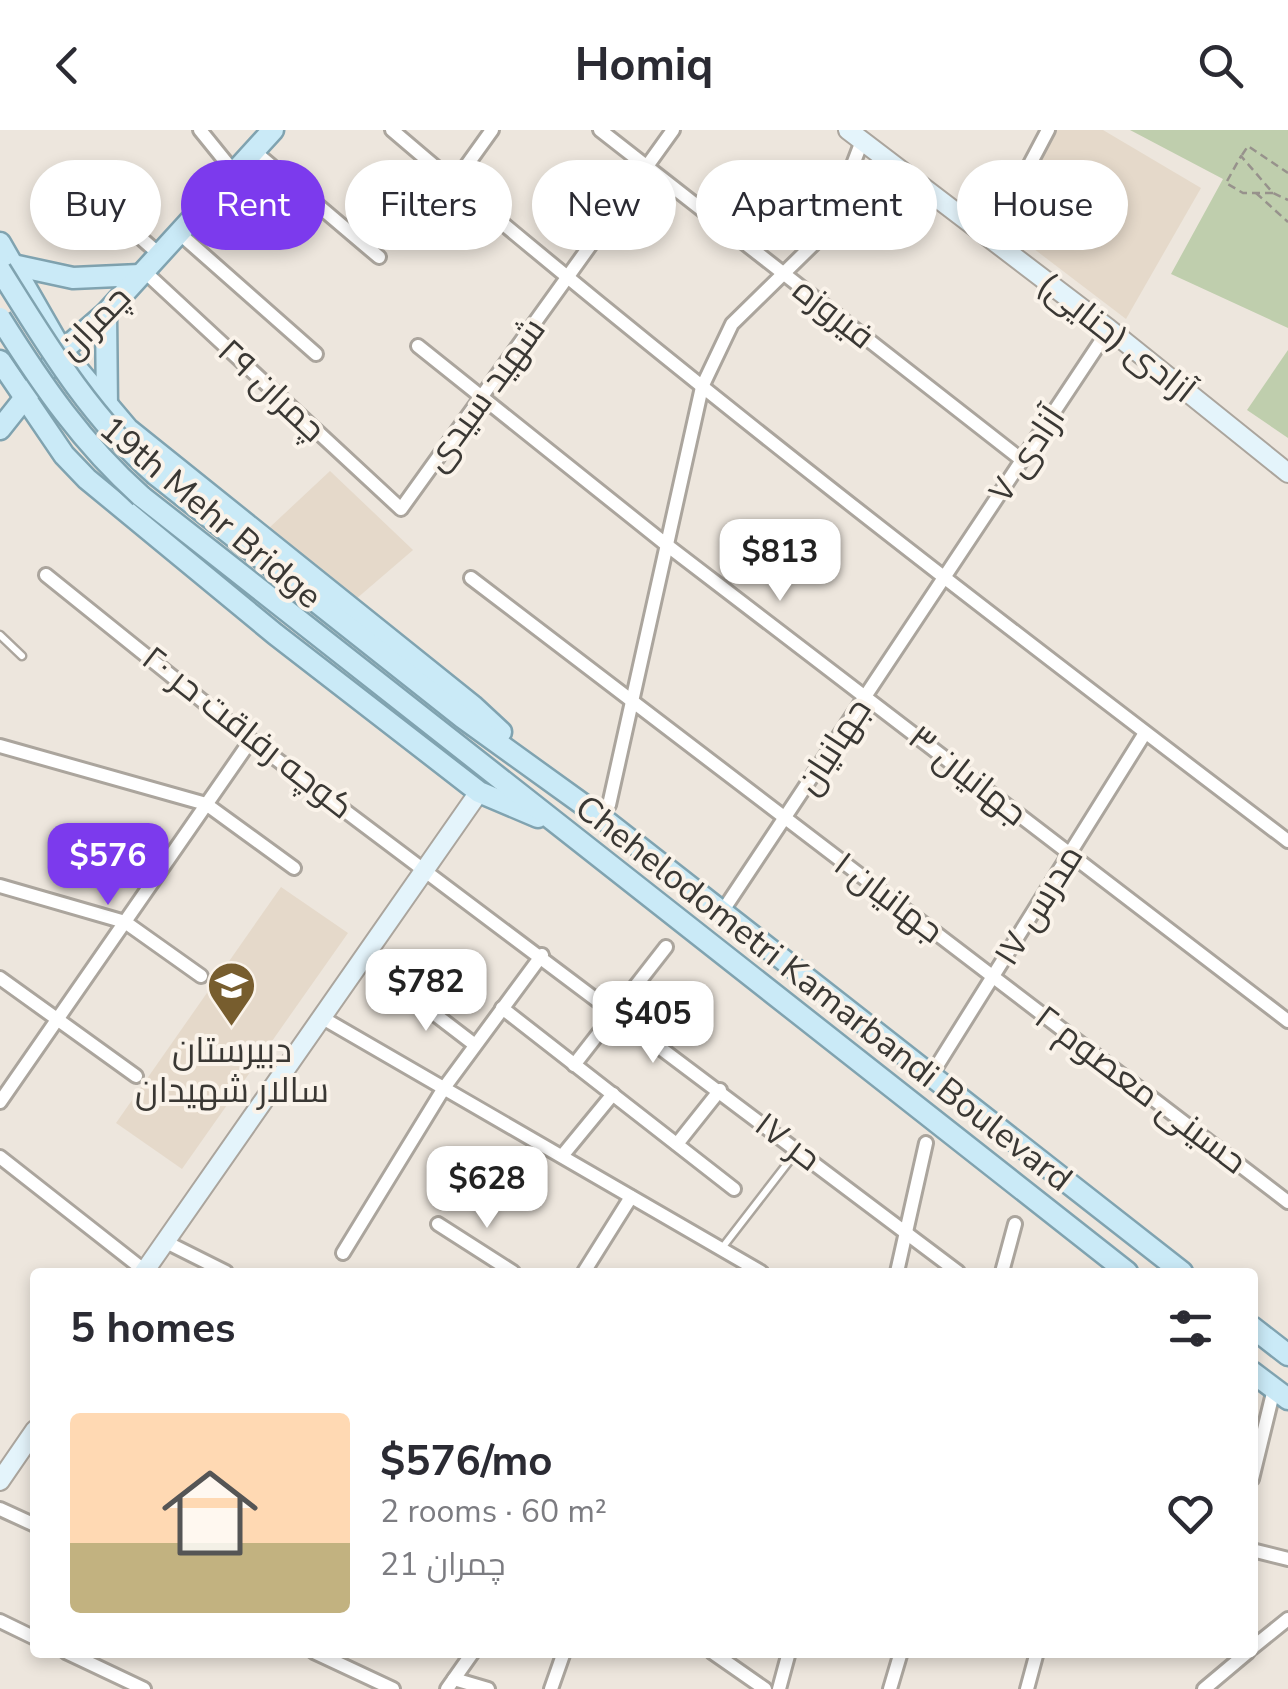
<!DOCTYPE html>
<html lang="en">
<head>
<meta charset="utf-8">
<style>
  body { margin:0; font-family:"Nunito Sans",Cairo,sans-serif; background:#f2f2f3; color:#2b2b33; height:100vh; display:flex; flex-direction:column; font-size:38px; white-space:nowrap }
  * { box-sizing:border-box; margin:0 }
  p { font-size:32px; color:#7c7c81 }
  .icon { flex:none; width:55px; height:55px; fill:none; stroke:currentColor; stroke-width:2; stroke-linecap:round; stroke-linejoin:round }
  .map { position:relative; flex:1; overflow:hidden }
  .side { position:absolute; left:30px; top:1138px; width:1228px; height:390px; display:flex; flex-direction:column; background:#fff; border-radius:10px; box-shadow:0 5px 15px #0003 }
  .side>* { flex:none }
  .hud { position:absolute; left:30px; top:30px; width:1230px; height:90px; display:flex; gap:20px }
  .price { position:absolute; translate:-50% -85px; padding:0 22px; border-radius:20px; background:#fff; color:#222; font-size:32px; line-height:65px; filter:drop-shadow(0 2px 5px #0008) }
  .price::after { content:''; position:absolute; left:50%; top:60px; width:30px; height:22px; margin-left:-15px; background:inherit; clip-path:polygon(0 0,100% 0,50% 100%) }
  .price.active { background:#7c3aed; color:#fff }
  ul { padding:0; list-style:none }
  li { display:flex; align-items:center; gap:30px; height:250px; padding:0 40px }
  li span { display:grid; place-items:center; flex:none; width:280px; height:200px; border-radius:10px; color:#555 }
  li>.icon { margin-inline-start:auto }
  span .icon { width:120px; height:120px; fill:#fffc; stroke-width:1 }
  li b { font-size:42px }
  h2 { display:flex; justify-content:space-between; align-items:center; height:120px; padding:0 40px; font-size:42px }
  .chip { padding:0 35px; border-radius:45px; background:#fff; box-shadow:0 5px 15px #0003; font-size:35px; line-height:90px }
  .chip.active { background:#7c3aed; color:#fff }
  header { display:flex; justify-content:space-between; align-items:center; height:130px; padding:0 40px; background:#fff; font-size:45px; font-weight:700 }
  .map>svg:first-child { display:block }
  .built { fill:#e5d9ca }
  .green { fill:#bfcead }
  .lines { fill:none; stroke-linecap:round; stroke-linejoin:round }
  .lane-casing { stroke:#aba59d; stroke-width:11 }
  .street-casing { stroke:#aba59d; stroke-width:18 }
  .secondary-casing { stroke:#aba59d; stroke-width:22 }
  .primary-casing { stroke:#80a3b0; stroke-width:25 }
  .path { stroke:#97928c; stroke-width:2.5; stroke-dasharray:8 5; stroke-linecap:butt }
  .lane { stroke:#fff; stroke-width:6 }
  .street { stroke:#fff; stroke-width:12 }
  .secondary { stroke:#e4f4fb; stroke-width:18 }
  .primary { stroke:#caeaf7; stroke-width:20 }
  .primary-bridge-casing { stroke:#80a3b0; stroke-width:25; stroke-linecap:butt }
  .primary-bridge { stroke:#caeaf7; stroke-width:20 }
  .labels { text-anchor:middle; stroke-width:8; stroke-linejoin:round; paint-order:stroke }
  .street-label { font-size:35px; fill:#3a3834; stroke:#faf3ea }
  .poi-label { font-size:35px; fill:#3a3834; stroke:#faf3ea }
</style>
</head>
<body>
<header><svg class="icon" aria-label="back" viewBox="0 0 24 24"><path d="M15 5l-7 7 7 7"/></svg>Homiq<svg class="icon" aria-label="search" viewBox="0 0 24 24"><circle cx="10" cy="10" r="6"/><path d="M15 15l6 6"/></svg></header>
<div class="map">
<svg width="1288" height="1559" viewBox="0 0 1288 1559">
  <rect width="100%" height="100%" fill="#ede6dd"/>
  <g class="built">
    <path d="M1054,0H1103L1201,58L1126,189L1013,103L1007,88Z"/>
    <path d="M330,341L413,420L356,469L268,399Z"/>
    <path d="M281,757L348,803L182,1039L116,993Z"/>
  </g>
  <g class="green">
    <path d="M1130,0H1288V198L1171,144L1223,49Z"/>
    <path d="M1288,220V308L1247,280Z"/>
  </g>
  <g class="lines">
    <defs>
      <g id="lane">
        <path d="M0,505L22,526"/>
        <path d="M722,1118L797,1021"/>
      </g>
      <g id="street">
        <path d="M200,0L234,42"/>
        <path d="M392,0C682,248 984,480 1288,711"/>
        <path d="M600,0L1022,330"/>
        <path d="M254,21L379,127"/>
        <path d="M454,53L492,0"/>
        <path d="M92,65L159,124"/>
        <path d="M179,103L316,224"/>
        <path d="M991,108L1048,0"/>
        <path d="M144,141L401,379L673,0"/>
        <path d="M418,216L668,416L1288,891"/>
        <path d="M46,445L251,610L958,1142"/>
        <path d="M471,448L1288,1072"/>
        <path d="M0,616L206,674L294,738"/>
        <path d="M609,675L702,257L732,194L828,100L862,11"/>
        <path d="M0,756L125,792L201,846"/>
        <path d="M722,782L1109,199"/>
        <path d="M0,848L136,946"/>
        <path d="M402,859L475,915"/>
        <path d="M502,878L734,1059"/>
        <path d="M321,887L761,1142"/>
        <path d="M574,935L666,817"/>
        <path d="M930,947L1145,603"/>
        <path d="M0,972L251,610"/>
        <path d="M677,1014L720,960"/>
        <path d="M562,1026L613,964"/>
        <path d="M0,1027L145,1141"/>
        <path d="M438,1094L513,1142"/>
        <path d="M166,1112L226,1142"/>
        <path d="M343,1123L444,958L542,825"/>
        <path d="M584,1142L631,1067"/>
        <path d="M897,1142L926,1013"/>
        <path d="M1002,1142L1015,1094"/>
        <path d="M1252,1349L1274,1259"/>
        <path d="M0,1379L35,1395"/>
        <path d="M1252,1420L1288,1429"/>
        <path d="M0,1491L35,1508"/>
        <path d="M1252,1518L1288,1489"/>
        <path d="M66,1522L144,1559"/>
        <path d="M314,1522L393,1559"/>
        <path d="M712,1522L765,1559"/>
        <path d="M454,1549L488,1559"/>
        <path d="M447,1559L473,1522"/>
        <path d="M551,1559L564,1522"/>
        <path d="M779,1559L789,1522"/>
        <path d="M890,1559L901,1522"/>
        <path d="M1027,1559L1037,1522"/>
        <path d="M1204,1559L1248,1522"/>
      </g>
      <g id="secondary">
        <path d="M848,0L1109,199L1288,343"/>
        <path d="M144,1142L479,662"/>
        <path d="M0,1351L35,1300"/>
      </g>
      <g id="primary">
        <path d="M0,113L62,221L128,299L473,576L501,602"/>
        <path d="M13,135L73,148L140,145"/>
        <path d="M106,183L107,278"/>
        <path d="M0,231L64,325L87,349L275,504L479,662L538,687"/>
        <path d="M0,299L62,221L106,183L273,0"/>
        <path d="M156,345L463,588L606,691L1182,1142"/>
        <path d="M141,366L1127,1142"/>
        <path d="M1252,1197L1288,1225"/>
        <path d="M1252,1242L1288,1269"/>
      </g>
    </defs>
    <use href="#lane" class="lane-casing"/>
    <use href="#street" class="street-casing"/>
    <use href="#secondary" class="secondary-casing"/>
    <use href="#primary" class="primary-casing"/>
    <g class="path">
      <path d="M1242,25L1248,16L1288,43"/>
      <path d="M1256,63L1288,92"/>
      <path d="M1273,63H1243L1226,53L1241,26L1273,63L1288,70"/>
    </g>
    <use href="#lane" class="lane"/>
    <use href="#street" class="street"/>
    <use href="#secondary" class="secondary"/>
    <use href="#primary" class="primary"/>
    <defs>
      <g id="primary-bridge">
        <path d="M0,140C47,215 89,286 156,345"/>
        <path d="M0,188C42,255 82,313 141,366"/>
      </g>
    </defs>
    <use href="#primary-bridge" class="primary-bridge-casing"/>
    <use href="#primary-bridge" class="primary-bridge"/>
  </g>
  <defs>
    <symbol id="school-pin" viewBox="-11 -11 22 30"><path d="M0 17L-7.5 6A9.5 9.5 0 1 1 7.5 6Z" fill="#775d2e" stroke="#faf3ea"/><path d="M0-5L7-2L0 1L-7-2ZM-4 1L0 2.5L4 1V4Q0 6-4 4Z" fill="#fff"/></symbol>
  </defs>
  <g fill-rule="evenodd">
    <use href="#school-pin" x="204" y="828" width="55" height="75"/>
  </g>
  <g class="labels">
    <g class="street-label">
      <text transform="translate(834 183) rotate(38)" y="12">فیروزه</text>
      <text transform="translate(94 192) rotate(-46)" y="12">چمران</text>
      <text transform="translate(1117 207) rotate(38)" y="12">آزادی (حنایی)</text>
      <text transform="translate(272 260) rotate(43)" y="12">چمران ۲۹</text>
      <text transform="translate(484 264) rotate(-54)" y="12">شهید سیدی</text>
      <text transform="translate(1026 324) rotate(-56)" y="12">آزادی ۷</text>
      <text transform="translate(211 382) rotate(40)" y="12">19th Mehr Bridge</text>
      <text transform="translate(248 602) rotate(38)" y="12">کوچه رفاقت حر ۲۰</text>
      <text transform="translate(833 616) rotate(-57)" y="12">جهانیان</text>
      <text transform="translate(968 645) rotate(38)" y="12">جهانیان ۳</text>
      <text transform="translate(889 767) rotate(37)" y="12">جهانیان ۱</text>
      <text transform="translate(1038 775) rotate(-58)" y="12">مدرس ۱۷</text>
      <text transform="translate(824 863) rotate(38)" y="12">Chehelodometri Kamarbandi Boulevard</text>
      <text transform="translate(1141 959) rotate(37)" y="12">حسینی معصوم ۲</text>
      <text transform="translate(788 1011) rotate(37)" y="12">حر ۱۷</text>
    </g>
    <g class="poi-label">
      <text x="232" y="932">دبیرستان<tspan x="232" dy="40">سالار شهیدان</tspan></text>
    </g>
  </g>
</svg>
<b class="price" style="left:780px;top:474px">$813</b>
<b class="price active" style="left:108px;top:778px">$576</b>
<b class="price" style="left:426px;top:904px">$782</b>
<b class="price" style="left:653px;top:936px">$405</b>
<b class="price" style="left:487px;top:1101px">$628</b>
<div class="hud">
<a class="chip">Buy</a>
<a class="chip active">Rent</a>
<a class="chip">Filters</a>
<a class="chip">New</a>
<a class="chip">Apartment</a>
<a class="chip">House</a>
</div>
<section class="side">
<h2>5 homes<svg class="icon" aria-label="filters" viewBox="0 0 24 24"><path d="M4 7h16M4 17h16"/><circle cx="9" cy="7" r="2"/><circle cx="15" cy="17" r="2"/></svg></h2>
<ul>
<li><span style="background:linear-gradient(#ffd9b3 65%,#c2b280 0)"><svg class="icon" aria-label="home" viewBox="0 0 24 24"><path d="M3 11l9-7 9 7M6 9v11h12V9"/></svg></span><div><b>$576/mo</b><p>2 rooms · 60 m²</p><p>چمران 21</p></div><svg class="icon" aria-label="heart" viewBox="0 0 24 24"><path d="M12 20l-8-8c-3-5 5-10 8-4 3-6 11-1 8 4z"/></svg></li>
</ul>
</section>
</div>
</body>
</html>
